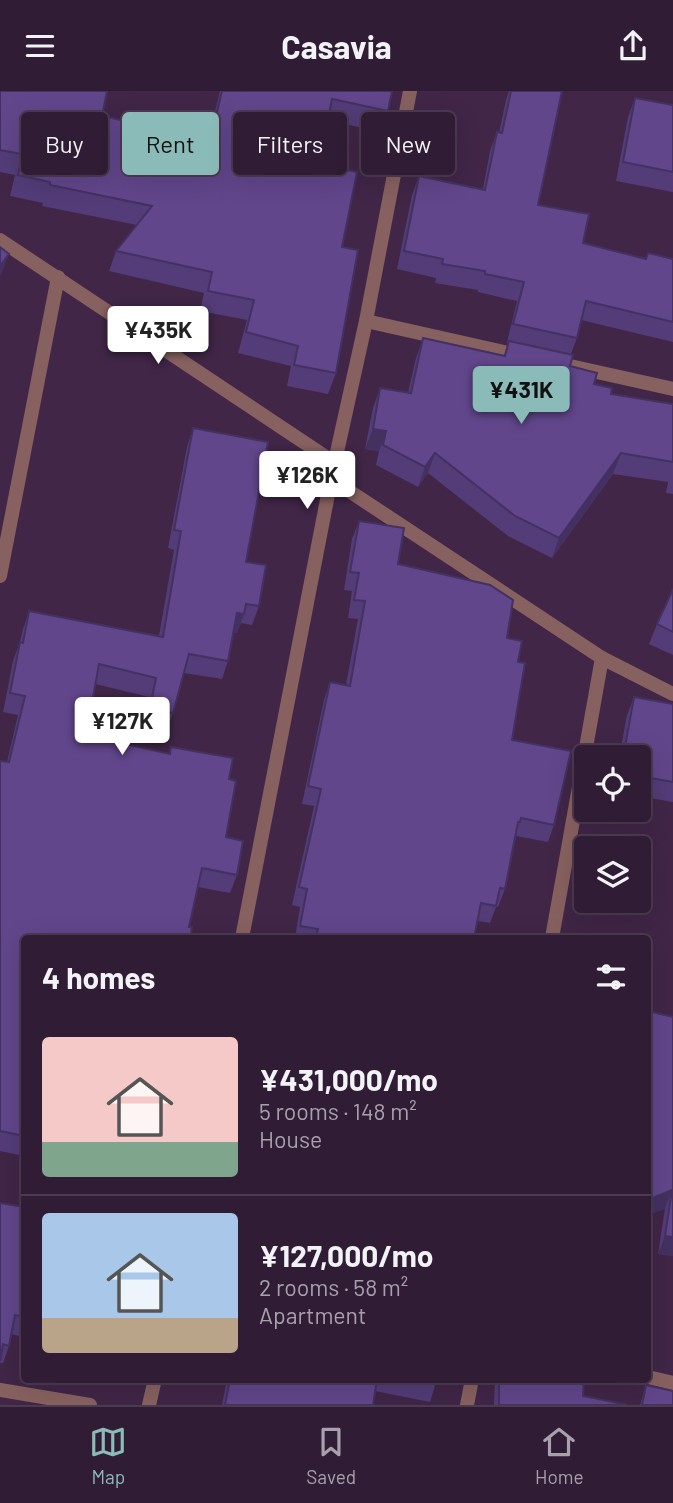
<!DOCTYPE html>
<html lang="en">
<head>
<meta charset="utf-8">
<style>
  body { margin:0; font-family:Barlow,sans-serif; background:#39253d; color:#f1f3f6; height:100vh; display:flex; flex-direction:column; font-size:26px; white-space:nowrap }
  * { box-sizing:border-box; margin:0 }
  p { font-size:23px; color:#a8a1ad }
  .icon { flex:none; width:38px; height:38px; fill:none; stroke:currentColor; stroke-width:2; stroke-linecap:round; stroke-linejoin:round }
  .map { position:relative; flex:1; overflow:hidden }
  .details { position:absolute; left:21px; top:844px; width:630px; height:448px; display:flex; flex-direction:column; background:#311c35; border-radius:7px; box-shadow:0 7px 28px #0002,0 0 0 2px #4c3a50 }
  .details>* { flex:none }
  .top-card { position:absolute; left:21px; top:21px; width:632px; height:63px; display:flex; gap:14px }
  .buttons { position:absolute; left:574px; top:654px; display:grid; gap:14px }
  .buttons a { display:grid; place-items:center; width:77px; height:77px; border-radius:7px; background:#311c35; box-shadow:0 7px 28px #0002,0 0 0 2px #4c3a50; font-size:35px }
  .price { position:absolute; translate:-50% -60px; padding:0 16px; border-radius:7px; background:#fff; color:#222; font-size:23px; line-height:46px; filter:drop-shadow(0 2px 4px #0008) }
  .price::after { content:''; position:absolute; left:50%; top:42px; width:21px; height:16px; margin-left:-10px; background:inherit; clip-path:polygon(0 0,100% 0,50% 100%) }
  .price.active { background:#8bbbb9; color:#111 }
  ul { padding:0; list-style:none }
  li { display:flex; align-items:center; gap:21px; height:175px; padding:0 21px }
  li+li { border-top:2px solid #4c3a50 }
  li span { display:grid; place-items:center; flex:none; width:196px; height:140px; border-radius:7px; color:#555 }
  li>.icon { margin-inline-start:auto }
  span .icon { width:84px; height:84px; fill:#fffc; stroke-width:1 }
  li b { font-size:30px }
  h2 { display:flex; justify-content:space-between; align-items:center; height:84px; padding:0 21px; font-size:30px }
  .pill { padding:0 24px; border-radius:7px; background:#311c35; box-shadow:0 7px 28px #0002,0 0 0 2px #4c3a50; font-size:24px; line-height:63px }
  .pill.active { background:#8bbbb9; color:#111 }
  header { display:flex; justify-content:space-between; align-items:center; height:91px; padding:0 21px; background:#311c35; font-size:32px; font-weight:700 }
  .dock { display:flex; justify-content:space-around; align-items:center; height:98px; border-top:2px solid #4c3a50; background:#311c35; font-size:19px; color:#a8a1ad }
  .dock a { display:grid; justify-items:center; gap:4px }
  .dock .active { color:#8bbbb9 }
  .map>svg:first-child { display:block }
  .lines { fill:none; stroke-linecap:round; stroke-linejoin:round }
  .street { stroke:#876160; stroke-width:14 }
  .wall { fill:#533c78 }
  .shaded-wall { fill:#443161 }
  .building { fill:#61468b; stroke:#443161; stroke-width:2 }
</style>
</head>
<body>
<header><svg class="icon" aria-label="menu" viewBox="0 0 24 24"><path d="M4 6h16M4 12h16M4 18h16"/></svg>Casavia<svg class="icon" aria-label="share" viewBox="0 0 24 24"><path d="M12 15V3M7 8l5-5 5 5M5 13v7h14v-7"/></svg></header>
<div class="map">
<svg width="673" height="1314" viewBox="0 0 673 1314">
  <rect width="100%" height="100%" fill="#412647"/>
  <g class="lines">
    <g class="street">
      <path d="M0,149L335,372"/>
      <path d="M366,230L522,265"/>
      <path d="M552,271L673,298"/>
      <path d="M331,388L602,567L673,603"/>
      <path d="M0,485L58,186"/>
      <path d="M242,847L331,388L366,230L410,0"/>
      <path d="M552,847L602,567"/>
      <path d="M648,1286L673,1292"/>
      <path d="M0,1299L90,1314"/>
      <path d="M149,1314L155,1288"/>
      <path d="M467,1314L472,1288"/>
    </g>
  </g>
  <g class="wall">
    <path d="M0,0L102,25L166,38L168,32L210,42L220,0H392L388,20L380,41L328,29L319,73L342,156L336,282L328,303L287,295L291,275L238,262L247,229L200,220L204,202L109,180L116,160L137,134L42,115L43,112L10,105L15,84L0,81Z"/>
    <path d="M509,0H560L538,114L583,152L646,168L648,162L673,168V166V251L581,229L577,247L571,263L570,275L611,303L673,313V403L666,402L668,391L613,383L552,467L508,445L428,382L418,396L376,374L379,360L365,358L373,317L380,297L408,302L416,267L423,247L504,264L508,252L507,251L517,210L478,201V199L435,192L436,187L397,178L412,104L419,85L483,98L490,60L497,41L499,42L506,9Z"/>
    <path d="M635,7L673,14V101L616,90L628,26Z"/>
    <path d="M193,337L246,471L259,515L252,534L241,532L237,542L233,541L228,570L222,588L184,582L173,622L166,640L144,636L149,606L95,593L88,634L95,646L169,663L171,656L229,688L226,746L237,784L230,802L198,796L24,847V1065L0,1060V670L7,671L18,624L3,621L13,570L20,551L23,538L29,520L159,545L174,459L168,457L187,356Z"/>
    <path d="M359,430L398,473L507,547L518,571L512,649L554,734L548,751L516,745L505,798L498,816H496L490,832L478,830L474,847H295L300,816L292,814L314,715L302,713L324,609L330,591L346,594L358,528L348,527L352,500L344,499L352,448Z"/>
    <path d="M673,498V564L649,553L657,533Z"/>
    <path d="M634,606L673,613V711L639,705V667H619L627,624Z"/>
    <path d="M673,926V1165L658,1163L665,1118Z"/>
    <path d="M24,1116V1246L11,1243L9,1255L3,1272H0Z"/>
    <path d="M227,1288H437L430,1311L375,1300L373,1314H222Z"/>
    <path d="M495,1288H584L583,1305L628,1314H494Z"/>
    <path d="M646,1294L673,1314H640Z"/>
  </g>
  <g class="shaded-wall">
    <path d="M9,163L2,182L0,185V175Z"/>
    <path d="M373,338L386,340L379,360L365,358Z"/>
    <path d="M435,362L428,382L418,396L425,376Z"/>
    <path d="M621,362L613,383L552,467L559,447Z"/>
    <path d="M237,522L244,523L237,542L230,541Z"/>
    <path d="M672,1099L665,1118L648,1124V1109Z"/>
    <path d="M665,1145L673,1146V1165L658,1163Z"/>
  </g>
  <g class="building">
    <path d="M0,0H107L102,25L167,39L168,32L212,42L222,0H392L388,20L332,8L319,73L357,81L342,156L358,159L336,282L294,274L298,255L246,241L254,209L208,200L212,181L116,160L152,115L50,94V91L18,84L22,63L0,59Z"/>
    <path d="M511,0H562L538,114L589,123L583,152L646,168L648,162L673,168V231L586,210L577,247L513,233L524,191L485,183V180L442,173L443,168L404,160L419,85L485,99L497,41L502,42Z"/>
    <path d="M635,7L673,14V81L623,71Z"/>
    <path d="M0,156L9,163L0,175Z"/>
    <path d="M423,247L505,265L509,250L573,264L570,275L597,282L594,293L612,297L611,303L673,313V371L621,362L559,447L515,425L435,362L425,376L383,354L386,340L373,338L380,297L411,302Z"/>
    <path d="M193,337L268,351L246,471L266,474L259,515L246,513L244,523L237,522L228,570L189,563L173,622L150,617L156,587L99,573L88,634L97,636L95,646L170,663L171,656L233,667L229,688L236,690L226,746L243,750L237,784L202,777L189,836H192L190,847H24V1045L0,1040V670L9,671L25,605L10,602L20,551L23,552L29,520L163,546L181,440L174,439Z"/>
    <path d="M359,430L404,437L398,473L490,494L513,509L507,547L522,550L518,571L525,572L512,649L571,660L554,734L521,727L520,731H518L505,798L500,797L496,815L481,812L474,847H316L318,838L300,835L307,798L299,796L321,698L308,695L330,591L350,595L365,510L354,509L359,482L350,481Z"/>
    <path d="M673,498V541L657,533Z"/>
    <path d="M634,606L673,613V691L639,685V667H623Z"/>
    <path d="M648,920L673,926V1146L665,1145L672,1099L648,1109Z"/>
    <path d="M0,1112L24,1116V1226L15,1224L9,1255L3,1253L0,1270Z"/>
    <path d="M230,1288H377L373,1314H225Z"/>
    <path d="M413,1288H437L436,1293Z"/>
    <path d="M499,1288H584L583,1305L628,1314H499Z"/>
    <path d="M646,1294L673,1300V1314H642Z"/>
  </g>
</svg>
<div class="buttons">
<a><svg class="icon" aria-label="locate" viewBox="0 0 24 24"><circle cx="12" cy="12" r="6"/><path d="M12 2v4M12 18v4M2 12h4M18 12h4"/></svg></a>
<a><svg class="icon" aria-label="layers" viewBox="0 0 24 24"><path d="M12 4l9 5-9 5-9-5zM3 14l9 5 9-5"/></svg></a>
</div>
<b class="price" style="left:158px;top:275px">¥435K</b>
<b class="price active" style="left:521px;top:335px">¥431K</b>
<b class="price" style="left:307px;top:420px">¥126K</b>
<b class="price" style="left:122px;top:666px">¥127K</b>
<div class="top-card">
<a class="pill">Buy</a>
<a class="pill active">Rent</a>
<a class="pill">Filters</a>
<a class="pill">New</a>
</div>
<section class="details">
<h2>4 homes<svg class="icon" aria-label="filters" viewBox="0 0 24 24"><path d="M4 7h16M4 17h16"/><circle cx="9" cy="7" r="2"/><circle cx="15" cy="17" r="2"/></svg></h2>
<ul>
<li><span style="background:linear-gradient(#f6c9c9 75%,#7fa58c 0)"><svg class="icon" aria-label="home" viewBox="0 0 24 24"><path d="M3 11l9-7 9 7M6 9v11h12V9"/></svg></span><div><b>¥431,000/mo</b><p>5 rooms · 148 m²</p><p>House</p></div></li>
<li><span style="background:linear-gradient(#a9c7e8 75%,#b9a48a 0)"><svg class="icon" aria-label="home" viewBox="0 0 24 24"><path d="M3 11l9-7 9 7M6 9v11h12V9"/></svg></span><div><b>¥127,000/mo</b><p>2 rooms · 58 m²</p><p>Apartment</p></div></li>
</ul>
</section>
</div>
<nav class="dock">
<a class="active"><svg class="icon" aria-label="map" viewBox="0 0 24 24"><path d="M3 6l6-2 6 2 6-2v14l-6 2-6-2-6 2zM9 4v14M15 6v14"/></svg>Map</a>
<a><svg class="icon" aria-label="saved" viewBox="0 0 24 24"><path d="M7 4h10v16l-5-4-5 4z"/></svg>Saved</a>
<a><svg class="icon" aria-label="home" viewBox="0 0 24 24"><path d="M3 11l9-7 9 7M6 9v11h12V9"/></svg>Home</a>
</nav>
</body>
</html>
